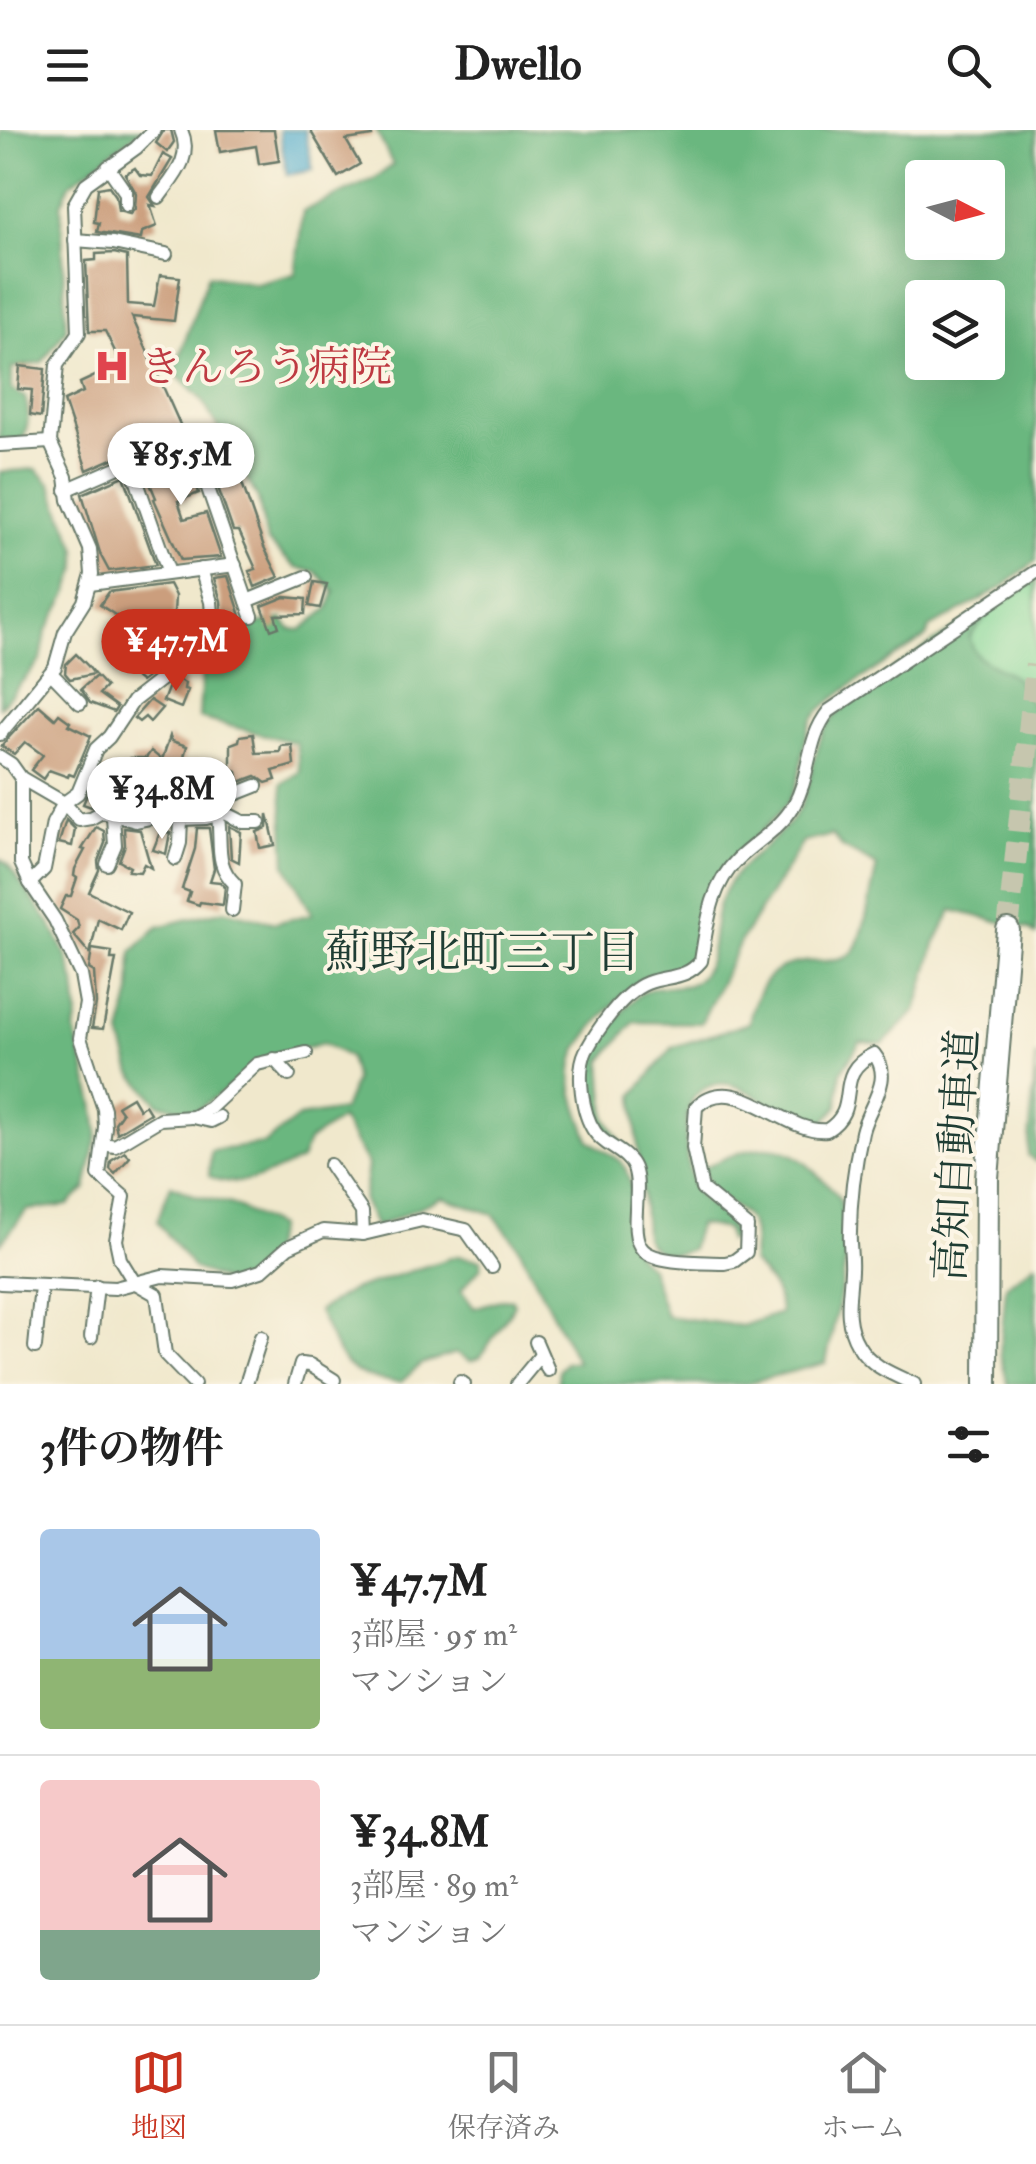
<!DOCTYPE html>
<html lang="ja">
<head>
<meta charset="utf-8">
<style>
  body { margin:0; font-family:"IM FELL Double Pica","Noto Serif JP",serif; background:#f6f6f6; color:#222; height:100vh; display:flex; flex-direction:column; font-size:38px; white-space:nowrap }
  * { box-sizing:border-box; margin:0 }
  p { font-size:32px; color:#767676 }
  .icon { flex:none; width:55px; height:55px; fill:none; stroke:currentColor; stroke-width:2; stroke-linecap:round; stroke-linejoin:round }
  .map { position:relative; height:1254px; overflow:hidden }
  .side { display:flex; flex-direction:column; background:#fff; flex:1 }
  .side>* { flex:none }
  .needle { width:65px; rotate:96deg }
  .buttons { position:absolute; left:905px; top:30px; display:grid; gap:20px }
  .buttons a { display:grid; place-items:center; width:100px; height:100px; border-radius:10px; background:#fff; box-shadow:0 10px 40px #0002; font-size:50px }
  .price { position:absolute; translate:-50% -85px; padding:0 22px; border-radius:35px; background:#fff; color:#222; font-size:32px; line-height:65px; filter:drop-shadow(0 2px 5px #0008) }
  .price::after { content:''; position:absolute; left:50%; top:60px; width:30px; height:22px; margin-left:-15px; background:inherit; clip-path:polygon(0 0,100% 0,50% 100%) }
  .price.on { background:#c8321e; color:#fff }
  ul { padding:0; list-style:none }
  li { display:flex; align-items:center; gap:30px; height:250px; padding:0 40px }
  li+li { border-top:2px solid #e0e0e0 }
  li span { display:grid; place-items:center; flex:none; width:280px; height:200px; border-radius:10px; color:#555 }
  li>.icon { margin-inline-start:auto }
  span .icon { width:120px; height:120px; fill:#fffc; stroke-width:1 }
  li b { font-size:42px }
  h2 { display:flex; justify-content:space-between; align-items:center; height:120px; padding:0 40px; font-size:42px }
  header { display:flex; justify-content:space-between; align-items:center; height:130px; padding:0 40px; background:#fff; font-size:45px; font-weight:700 }
  .dock { display:flex; justify-content:space-around; align-items:center; height:140px; border-top:2px solid #e0e0e0; background:#fff; font-size:28px; color:#767676 }
  .dock a { display:grid; justify-items:center; gap:5px }
  .dock .on { color:#c8321e }
  .map>svg:first-child { display:block }
  .green { fill:#84d696; stroke:#528a65; stroke-width:2.5 }
  .forest { fill:#6bb77f; stroke:#457a5a; stroke-width:2.5; fill-rule:evenodd }
  .water { fill:#4eaacc; stroke:#367480; stroke-width:2.5 }
  .building { fill:#cb9e7d }
  .lines { fill:none; stroke-linecap:round; stroke-linejoin:round }
  .motorway-tunnel { stroke:#c6c6ae; stroke-width:22; stroke-dasharray:22 11; stroke-linecap:butt }
  .minor-casing { stroke:#687969; stroke-width:16 }
  .motorway-casing { stroke:#687969; stroke-width:26 }
  .minor { stroke:#fff; stroke-width:12 }
  .motorway { stroke:#fff; stroke-width:22 }
  .labels { text-anchor:middle; stroke-width:8; stroke-linejoin:round; paint-order:stroke }
  .health-label { font-size:42px; fill:#be3a42; stroke:#fcf5e5; text-anchor:start }
  .street-label { font-size:42px; fill:#1f3d34; stroke:#fcf5e5 }
  .neighbourhood-label { font-size:45px; fill:#1f3d34; stroke:#fcf5e5 }
</style>
</head>
<body>
<header><svg class="icon" aria-label="menu" viewBox="0 0 24 24"><path d="M4 6h16M4 12h16M4 18h16"/></svg>Dwello<svg class="icon" aria-label="search" viewBox="0 0 24 24"><circle cx="10" cy="10" r="6"/><path d="M15 15l6 6"/></svg></header>
<div class="map">
<svg width="1036" height="1254" viewBox="0 0 1036 1254">
  <rect width="100%" height="100%" fill="#fcf5e5"/>
  <filter id="ink" filterUnits="userSpaceOnUse"><feTurbulence type="fractalNoise" baseFrequency=".01" numOctaves="2"/><feDisplacementMap in="SourceGraphic" scale="20" xChannelSelector="R" yChannelSelector="G"/><feConvolveMatrix kernelMatrix="1 2 1 2 8 2 1 2 1" color-interpolation-filters="sRGB"/></filter>
  <filter id="wash" filterUnits="userSpaceOnUse"><feTurbulence type="fractalNoise" baseFrequency=".0048" numOctaves="4" result="noise"/><feDisplacementMap in="SourceGraphic" scale="40" xChannelSelector="R" yChannelSelector="G"/><feGaussianBlur stdDeviation="2.25" result="paint"/><feColorMatrix in="noise" values="0 0 0 0 0 0 0 0 0 0 0 0 0 0 0 0 0 1.4 0 .05"/><feComposite in="paint" operator="in"/></filter>
  <g filter="url(#wash)">
    <rect width="100%" height="100%" fill="#f0e8cc"/>
    <path class="green" d="M1036,450V599L1035,567L998,540L974,528L967,510L991,480Z"/>
    <g class="forest">
      <path d="M0,0H141L70,54L61,74L66,199L42,232L12,238V260L25,267C30,284 29,295 22,311L0,310Z"/>
      <path d="M376,0H1036V431L1001,458L930,498L926,507C902,523 820,571 811,592C800,617 804,649 788,672C768,701 735,719 715,750C701,773 706,807 691,829C682,843 664,840 650,845C629,853 580,908 574,929C566,956 581,985 589,1010L621,1032L626,1040L632,1060V1113L637,1125L650,1137L666,1186L742,1196L780,1183C779,1161 767,1147 751,1132C760,1082 743,1086 709,1060L702,1038C745,1019 778,1003 815,1042C823,1050 837,1061 840,1071C856,1123 835,1182 826,1233L743,1254H558L559,1240L566,1232H577L518,1116L493,1084L442,1067L376,1097L363,1071L368,1035L341,989L308,1011L301,1030C270,1043 241,1062 209,1046L211,1021L264,1014L299,987L343,980L355,950L349,927L323,913L274,926L195,981L159,974L132,943L121,905L131,863L132,822L158,797L224,780L275,793L312,784L286,735L282,654L300,642L296,613L199,588L203,528L220,502L283,489L290,499L301,500L328,479L335,461L315,441L296,438L267,411L258,369L202,270L174,243L208,145L256,154L295,144L303,81L374,49L393,35ZM922,48H988V112H922ZM922,168H988V232H922Z"/>
      <path d="M36,339L50,353L77,419V439L69,462L46,502L41,530L0,577V342Z"/>
      <path d="M984,480L988,483L970,506C972,534 995,532 1013,547C1023,556 1029,570 1036,581V805L1029,799L952,780L935,814L916,881L883,914L860,912L841,942L838,976L824,992C780,1002 739,927 697,964C680,979 685,1042 696,1061C707,1080 730,1083 734,1107L728,1111L726,1099L698,1094L691,1119C675,1127 652,1125 645,1107C643,1059 636,1013 634,965L673,917L749,893C768,797 836,852 856,818C865,804 872,755 877,736L842,717L832,705L803,712L740,812L701,893L634,892L602,931L606,988L623,1016C616,1011 605,1004 600,997C596,991 595,981 593,975C582,942 591,919 614,893C623,882 632,867 646,861C667,850 690,867 705,840C716,820 711,788 722,766C737,732 772,716 793,688C812,664 810,631 823,603C842,564 944,507 984,480Z"/>
      <path d="M0,729L7,734L49,792L67,826L75,853L78,884L75,901L94,973L98,1002L86,1058L68,1075L27,1080L0,1114Z"/>
      <path d="M1036,925V1032L1028,1025Z"/>
      <path d="M171,1055L196,1066L231,1074L277,1097L266,1137L234,1155L193,1138L157,1091Z"/>
      <path d="M457,1126L481,1130V1137L461,1160L474,1178L503,1169L512,1170L514,1175L480,1228L470,1231L456,1223L421,1234L401,1252C342,1248 341,1230 318,1181L352,1160Z"/>
      <path d="M1036,1133V1254H1008L1000,1224L1006,1156Z"/>
    </g>
    <path class="water" d="M279,0H305L313,40L287,45Z"/>
    <g id="blocks">
      <g class="building">
        <path d="M164,0H171L174,12L167,22L156,13Z"/>
        <path d="M216,0H274L279,31L259,34L256,16L220,22Z"/>
        <path d="M310,0H371L372,6L346,10L360,34L338,47Z"/>
        <path d="M163,24L172,29L149,67L155,76L150,75L157,96L142,102L141,109L97,102L99,93L94,92L98,58L109,56L116,66L118,81L130,84L135,79L136,63L125,44L135,38L140,45L152,46Z"/>
        <path d="M114,123L127,126L128,174L154,176L160,145L180,147L174,191L132,187L182,299L155,310L154,306L130,315L133,320L87,340L64,271L83,262L80,253L121,234L105,201H89L86,131L96,130V124Z"/>
        <path d="M20,236L45,239L41,287L30,285L32,260L18,259Z"/>
        <path d="M199,302L208,309L215,325L224,322L236,352L241,350L264,417L279,447L255,457L249,441L256,439L239,401H233Z"/>
        <path d="M184,320L199,363L178,371L184,389L206,383L221,427L181,430L154,369L156,368L143,337Z"/>
        <path d="M124,346L156,435L109,441L101,426L82,364Z"/>
        <path d="M228,446L242,489L223,497L221,471L214,448Z"/>
        <path d="M314,452L327,454L320,478L309,476Z"/>
        <path d="M169,454L175,466L172,518H169L155,541L141,552L135,547L152,516L138,529L142,509L127,500L130,495L100,475L109,462Z"/>
        <path d="M285,467L306,469L305,484L275,485L279,497L271,500L262,476Z"/>
        <path d="M76,524L87,535L94,544L70,549L65,543L66,534Z"/>
        <path d="M96,546L106,557L99,564L117,577L114,582L90,573L81,559Z"/>
        <path d="M177,549L185,553L184,559L188,560L181,578L163,571L169,556Z"/>
        <path d="M150,570L162,578L150,592L145,587L139,592L134,588Z"/>
        <path d="M39,575L55,589L59,584L70,592L68,595L91,606L74,646L69,644L68,647L49,640L43,649L31,640L43,625L25,612L14,624L1,616Z"/>
        <path d="M253,604L256,623L280,622L281,616L292,615L294,635L273,641L276,650L266,653L256,646L239,652L237,642L231,638V614L239,611L240,606Z"/>
        <path d="M170,606L172,611L187,616L181,637L172,634V669L148,670L150,678L136,680L134,668L138,649L131,628H146L151,621L162,630Z"/>
        <path d="M98,640L114,645L105,670L91,677L83,674Z"/>
        <path d="M268,684L275,715L260,718L257,702L267,698Z"/>
        <path d="M66,690L75,699L72,716L59,713Z"/>
        <path d="M229,696L241,702L239,732L231,728Z"/>
        <path d="M96,697L104,701L105,713L98,731L99,740L89,762L129,782L121,800L98,789L90,824L73,804L79,798L77,790L60,779L66,766H71L77,748L74,746L75,739L85,720L82,719Z"/>
        <path d="M124,698L140,700L151,738L144,734L140,742L128,741L130,737L119,731L125,715Z"/>
        <path d="M197,698H209L214,739L210,751L220,752L225,757L223,775L200,772L199,775L187,771L190,762L182,759L195,719Z"/>
        <path d="M161,700L170,703L166,724L153,720Z"/>
        <path d="M92,819L112,822L111,829H116L103,899L92,898L96,874L94,842L89,839Z"/>
        <path d="M132,967L139,979L145,975L150,983L117,1003L115,993L122,983L117,976Z"/>
        <path d="M125,1022L130,1027L115,1044L110,1039L111,1031Z"/>
      </g>
    </g>
  </g>
  <g filter="url(#ink)">
    <use href="#blocks" fill-opacity="0" stroke="#687969" stroke-width="2.5"/>
    <g class="lines">
      <path class="motorway-tunnel" d="M1008,800L1036,535"/>
      <defs>
        <g id="minor">
          <path d="M108,37L126,63V75"/>
          <path d="M159,67C175,45 193,27 181,0"/>
          <path d="M75,110L113,113L166,124"/>
          <path d="M0,315L50,312"/>
          <path d="M130,332L169,443"/>
          <path d="M66,360L190,306L252,486"/>
          <path d="M201,439L211,472L213,495"/>
          <path d="M90,454L235,435"/>
          <path d="M247,471L306,447"/>
          <path d="M51,543L80,573"/>
          <path d="M0,604L55,537L65,502L84,472L92,444L90,419L69,370L66,347L50,312L57,235L79,203L74,75L86,54L136,18L154,0"/>
          <path d="M0,627L11,634L21,648L64,673L79,690L91,688L102,682L136,691L169,684L181,689L206,688L225,683L228,667L256,656"/>
          <path d="M227,647L228,667"/>
          <path d="M21,648V733L30,753L55,790L81,845L86,873L80,908L104,979L105,997L99,1045L124,1067L116,1110L120,1129L134,1152L157,1165L165,1224L194,1254"/>
          <path d="M225,683L243,692H259"/>
          <path d="M218,687C222,713 214,734 235,754L232,780"/>
          <path d="M175,729L180,713L181,689"/>
          <path d="M107,734L115,715L113,687L128,658V649"/>
          <path d="M30,753L44,739L53,693L64,673L78,663L96,619L109,607L133,571L169,543"/>
          <path d="M274,929L289,945"/>
          <path d="M193,987L211,991L219,987"/>
          <path d="M103,1014L115,1016L160,989L193,987L210,978L257,934L306,923"/>
          <path d="M330,1035L362,1082L363,1104"/>
          <path d="M0,1153L115,1158L162,1146L232,1150L261,1141L288,1117L323,1101L363,1104L422,1090L466,1100L492,1137"/>
          <path d="M91,1207L97,1156"/>
          <path d="M536,1212L548,1240"/>
          <path d="M35,1217L41,1156"/>
          <path d="M460,1252L464,1254"/>
          <path d="M246,1254L261,1207"/>
          <path d="M295,1254L301,1234L310,1235L334,1250"/>
          <path d="M517,1254L541,1225"/>
          <path d="M914,1254C892,1244 870,1236 858,1215C843,1190 850,1167 851,1140C852,1127 849,1114 850,1102C850,1070 855,1033 862,1002C868,975 895,950 874,924C830,944 864,977 827,1000C784,1005 735,938 696,977L693,1018L702,1059L747,1096L746,1122L734,1131L725,1133C705,1132 657,1134 643,1120C627,1103 643,1062 634,1038C627,1021 605,1017 595,1002C582,984 576,941 586,921C598,899 622,863 647,853C668,845 685,850 701,831C707,795 710,756 738,729C757,711 781,698 794,675C811,645 806,609 829,581L1036,442"/>
        </g>
        <path id="motorway" d="M986,1254L987,1048L1008,800"/>
      </defs>
      <use href="#minor" class="minor-casing"/>
      <use href="#motorway" class="motorway-casing"/>
      <use href="#minor" class="minor"/>
      <use href="#motorway" class="motorway"/>
    </g>
  </g>
  <defs>
    <symbol id="hospital-bare" viewBox="-9 -9 18 18"><path d="M-5-5h3v3.5h4V-5h3V5h-3V1.5h-4V5h-3Z" fill="#e0444e" stroke="#fcf5e5" stroke-width="2.5" paint-order="stroke"/></symbol>
  </defs>
  <g fill-rule="evenodd">
    <use href="#hospital-bare" x="87" y="211" width="50" height="50"/>
  </g>
  <g class="labels">
    <g class="health-label">
      <text x="140" y="251">きんろう病院</text>
    </g>
    <g class="street-label">
      <text transform="translate(955 1025) rotate(-87)" y="15">高知自動車道</text>
    </g>
    <g class="neighbourhood-label">
      <text x="483" y="837">薊野北町三丁目</text>
    </g>
  </g>
</svg>
<div class="buttons">
<a><svg class="needle" viewBox="-14 -14 28 28"><path d="M0-13l5 13h-10z" fill="#e53935"/><path d="M0 13l5-13h-10z" fill="#767676"/></svg></a>
<a><svg class="icon" aria-label="layers" viewBox="0 0 24 24"><path d="M12 4l9 5-9 5-9-5zM3 14l9 5 9-5"/></svg></a>
</div>
<b class="price" style="left:181px;top:378px">¥85.5M</b>
<b class="price on" style="left:176px;top:564px">¥47.7M</b>
<b class="price" style="left:162px;top:712px">¥34.8M</b>
</div>
<section class="side">
<h2>3件の物件<svg class="icon" aria-label="filters" viewBox="0 0 24 24"><path d="M4 7h16M4 17h16"/><circle cx="9" cy="7" r="2"/><circle cx="15" cy="17" r="2"/></svg></h2>
<ul>
<li><span style="background:linear-gradient(#a9c7e8 65%,#8fb573 0)"><svg class="icon" aria-label="home" viewBox="0 0 24 24"><path d="M3 11l9-7 9 7M6 9v11h12V9"/></svg></span><div><b>¥47.7M</b><p>3部屋 · 95 m²</p><p>マンション</p></div></li>
<li><span style="background:linear-gradient(#f6c9c9 75%,#7fa58c 0)"><svg class="icon" aria-label="home" viewBox="0 0 24 24"><path d="M3 11l9-7 9 7M6 9v11h12V9"/></svg></span><div><b>¥34.8M</b><p>3部屋 · 89 m²</p><p>マンション</p></div></li>
</ul>
</section>
<nav class="dock">
<a class="on"><svg class="icon" aria-label="map" viewBox="0 0 24 24"><path d="M3 6l6-2 6 2 6-2v14l-6 2-6-2-6 2zM9 4v14M15 6v14"/></svg>地図</a>
<a><svg class="icon" aria-label="saved" viewBox="0 0 24 24"><path d="M7 4h10v16l-5-4-5 4z"/></svg>保存済み</a>
<a><svg class="icon" aria-label="home" viewBox="0 0 24 24"><path d="M3 11l9-7 9 7M6 9v11h12V9"/></svg>ホーム</a>
</nav>
</body>
</html>
